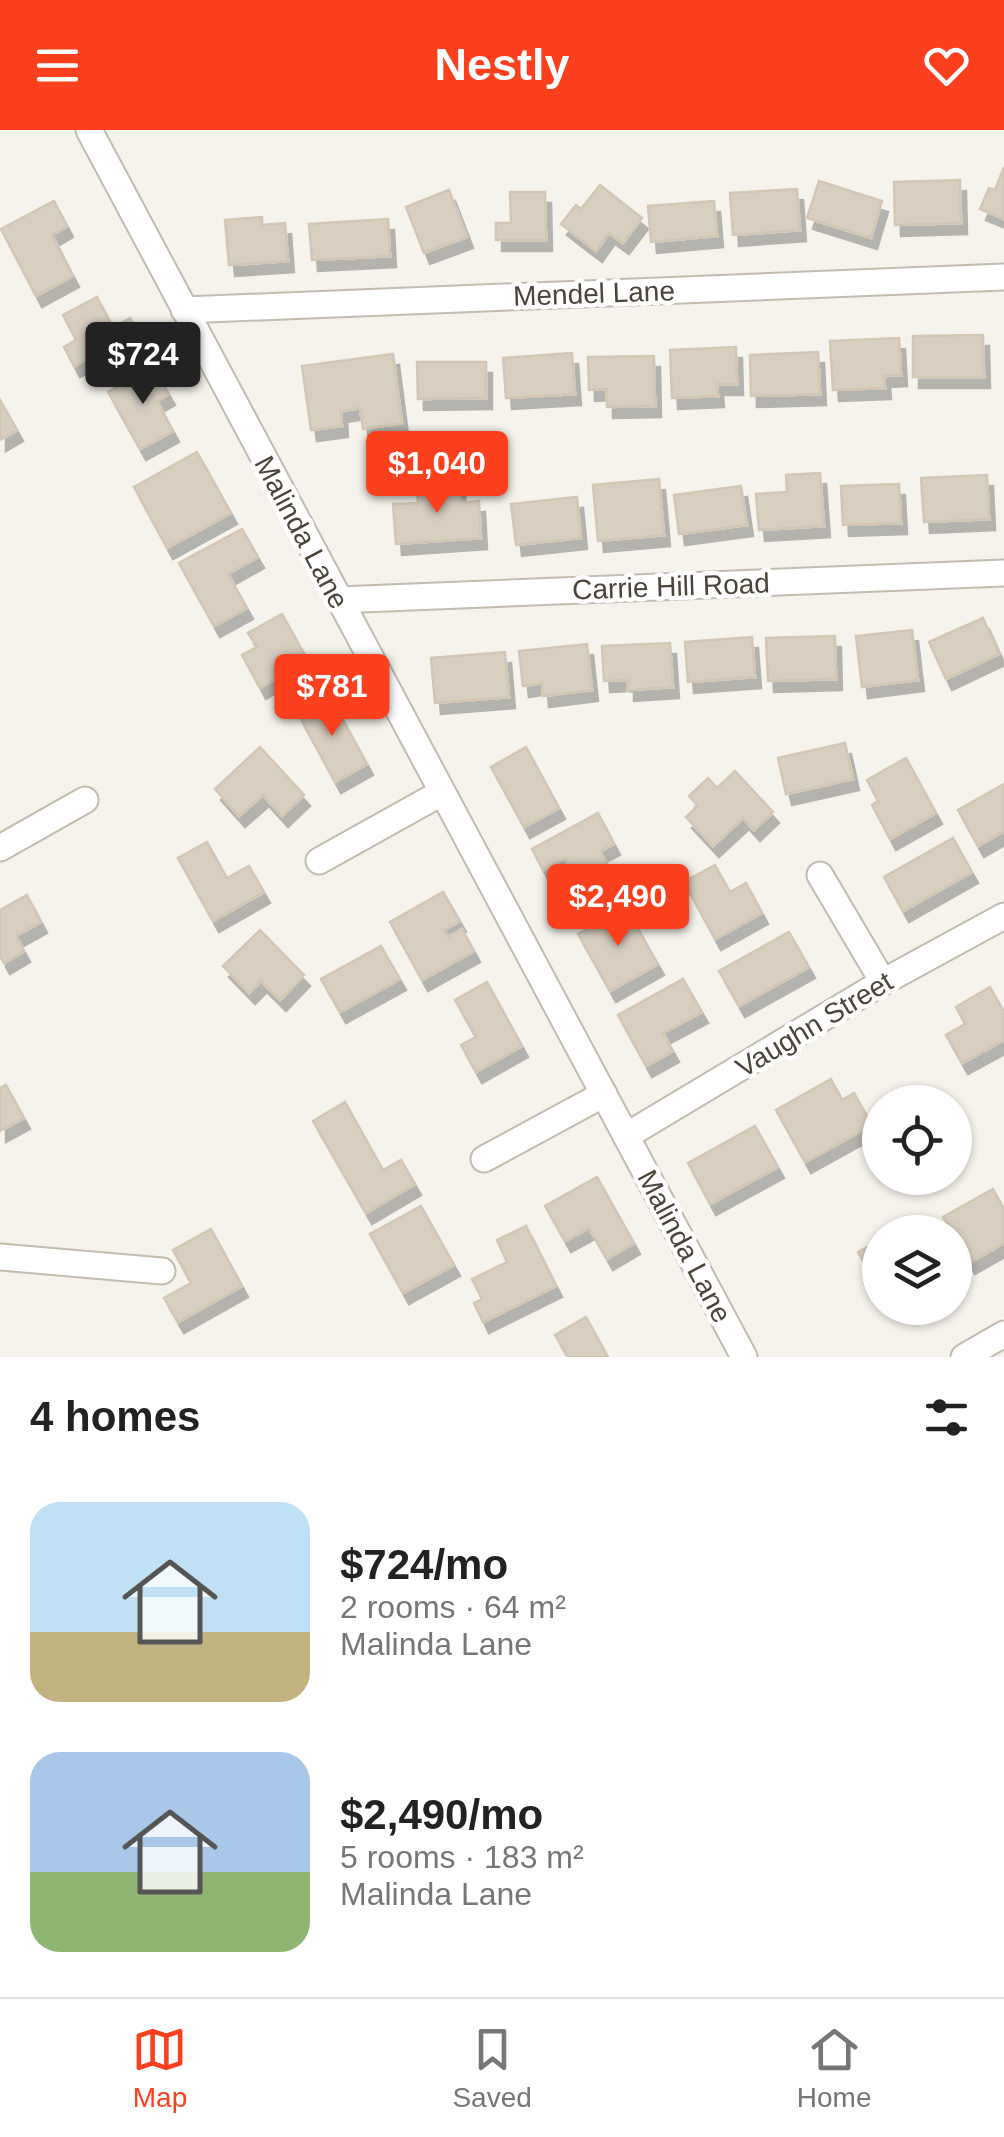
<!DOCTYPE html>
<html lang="en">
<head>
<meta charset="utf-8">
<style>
  body { margin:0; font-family:Arial,sans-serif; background:#f6f6f6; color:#222; height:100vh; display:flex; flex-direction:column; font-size:38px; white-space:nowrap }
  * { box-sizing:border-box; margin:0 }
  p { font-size:32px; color:#767676 }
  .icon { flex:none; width:55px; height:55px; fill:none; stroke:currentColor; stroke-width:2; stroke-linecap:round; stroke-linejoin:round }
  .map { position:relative; height:1227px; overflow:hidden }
  .side { display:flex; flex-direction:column; background:#fff; flex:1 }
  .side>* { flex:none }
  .tools { position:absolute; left:862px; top:955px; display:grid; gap:20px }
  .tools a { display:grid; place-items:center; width:110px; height:110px; border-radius:50%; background:#fff; box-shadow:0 2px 8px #0004; font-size:50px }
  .price { position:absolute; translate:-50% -85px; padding:0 22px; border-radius:10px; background:#fc3f1d; color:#fff; font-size:32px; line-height:65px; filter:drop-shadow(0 2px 5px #0008) }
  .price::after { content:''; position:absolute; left:50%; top:60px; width:30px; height:22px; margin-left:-15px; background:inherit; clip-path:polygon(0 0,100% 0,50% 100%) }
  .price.selected { background:#222; color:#fff }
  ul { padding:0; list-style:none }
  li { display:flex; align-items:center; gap:30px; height:250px; padding:0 30px }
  li span { display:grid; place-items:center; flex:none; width:280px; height:200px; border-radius:30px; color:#555 }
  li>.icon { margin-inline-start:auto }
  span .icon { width:120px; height:120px; fill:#fffc; stroke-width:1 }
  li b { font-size:42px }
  h2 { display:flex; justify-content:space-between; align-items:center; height:120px; padding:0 30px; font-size:42px }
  header { display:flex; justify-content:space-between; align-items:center; height:130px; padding:0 30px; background:#fc3f1d; color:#fff; font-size:45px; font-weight:700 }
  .menu { display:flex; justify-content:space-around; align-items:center; height:140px; border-top:2px solid #e0e0e0; background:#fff; font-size:28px; color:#767676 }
  .menu a { display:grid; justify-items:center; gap:5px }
  .menu .selected { color:#fc3f1d }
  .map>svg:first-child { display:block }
  .building { fill:#d8cfc1; stroke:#d3c7b4; stroke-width:2.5; filter:url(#shadow) }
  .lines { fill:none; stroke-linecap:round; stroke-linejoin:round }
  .minor-casing { stroke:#c2bbae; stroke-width:29 }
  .minor { stroke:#fff; stroke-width:25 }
  .labels { text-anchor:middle; stroke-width:9; stroke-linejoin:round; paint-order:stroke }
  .street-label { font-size:28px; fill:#4b4439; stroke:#fff }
</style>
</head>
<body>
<header><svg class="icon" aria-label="menu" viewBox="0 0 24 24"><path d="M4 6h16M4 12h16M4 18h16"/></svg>Nestly<svg class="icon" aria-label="heart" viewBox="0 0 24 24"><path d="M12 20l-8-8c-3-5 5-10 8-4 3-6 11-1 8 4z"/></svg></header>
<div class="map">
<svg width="1004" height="1227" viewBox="0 0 1004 1227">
  <defs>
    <filter id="shadow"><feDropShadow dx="6" dy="11" stdDeviation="0" flood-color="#0004"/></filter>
  </defs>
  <rect width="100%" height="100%" fill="#f6f3ec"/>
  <g class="building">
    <path d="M1004,37V89L980,79L989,58L995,60Z"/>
    <path d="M960,50L961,93L895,95L894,52Z"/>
    <path d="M819,51L882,71L871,108L807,88Z"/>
    <path d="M600,55L642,88L623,113L609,103L596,121L561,94L576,75L581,79Z"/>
    <path d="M797,59L800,100L733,105L730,63Z"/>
    <path d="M449,60L467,107L424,123L406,77Z"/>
    <path d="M510,62H545L546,110H496V93H511Z"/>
    <path d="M54,71L67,96L52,105L73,146L36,166L1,99Z"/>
    <path d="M714,71L717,106L651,112L648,76Z"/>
    <path d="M262,87V95L285,93L288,131L229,135L225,90Z"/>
    <path d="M388,89L390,126L312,130L309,94Z"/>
    <path d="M97,167L113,198L130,188L144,215L94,242L87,229L74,236L64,217L76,210L63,185Z"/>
    <path d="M983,205L984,247H913V206Z"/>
    <path d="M899,208L901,245L884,246L885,258L833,260L830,211Z"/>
    <path d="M736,217L737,254H717L718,266L672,268L670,220Z"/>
    <path d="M818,222L820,264L751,266L750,225Z"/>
    <path d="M572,223L575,264L506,268L503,228Z"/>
    <path d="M393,224L402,293L363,299L360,278L341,281L342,296L311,300L302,236Z"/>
    <path d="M654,226L655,276L607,277V259L589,260L588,227Z"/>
    <path d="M417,232H486V268L418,269Z"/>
    <path d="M153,237L169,264L157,271L173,301L140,319L108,262Z"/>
    <path d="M0,270L17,300L0,310Z"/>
    <path d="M197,322L231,383L167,418L134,357Z"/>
    <path d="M820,343L824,396L759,400L756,364L787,362L786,345Z"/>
    <path d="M987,345L989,389L924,392L921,348Z"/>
    <path d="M659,349L664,405L598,411L593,355Z"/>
    <path d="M459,352L460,373L479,371L481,408L396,414L393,374L418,373L417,355Z"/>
    <path d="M899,354L901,393L843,395L841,356Z"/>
    <path d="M741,356L747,395L679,404L674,365Z"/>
    <path d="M577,367L581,408L516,415L511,374Z"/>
    <path d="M242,399L258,427L228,444L247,478L214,496L179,433Z"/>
    <path d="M282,484L316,545L283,564L275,549L260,558L242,525L257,517L248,503Z"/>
    <path d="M983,488L999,524L946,549L929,512Z"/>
    <path d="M912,500L918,550L862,557L856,506Z"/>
    <path d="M835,506L836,549L768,551L766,508Z"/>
    <path d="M752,507L755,547L688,552L685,512Z"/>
    <path d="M670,513L673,557L628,560V550L604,551L602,516Z"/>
    <path d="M587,514L592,560L543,566L542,553L523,556L519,521Z"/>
    <path d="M505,522L509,567L435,573L431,528Z"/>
    <path d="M330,566L367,634L335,652L298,584Z"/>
    <path d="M845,613L853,649L786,664L778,628Z"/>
    <path d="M260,617L304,665L282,686L263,665L239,686L215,659Z"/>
    <path d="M526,617L559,678L524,697L491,637Z"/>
    <path d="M906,628L936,683L890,709L872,675L878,671L867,650Z"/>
    <path d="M735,641L773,682L754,700L743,688L713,716L686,687L698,676L689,666L708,648L717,658Z"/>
    <path d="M1004,654V701L978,716L958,680Z"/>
    <path d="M598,683L614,714L600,721L616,751L585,767L565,728L543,740L532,719Z"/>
    <path d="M953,708L972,742L903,781L884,747Z"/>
    <path d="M207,712L227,748L249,736L264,762L213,791L178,728Z"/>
    <path d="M715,735L730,762L746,753L762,783L715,809L684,752Z"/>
    <path d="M443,762L460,791L444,800L448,807L462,799L474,821L422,850L390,792Z"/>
    <path d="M27,765L41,792L16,806L24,821L4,833L0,826V780Z"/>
    <path d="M626,778L658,834L610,861L578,804Z"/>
    <path d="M260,800L304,845L280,870L261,851L249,863L223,836Z"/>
    <path d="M789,802L809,837L739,876L719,841Z"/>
    <path d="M381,816L400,849L340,882L321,849Z"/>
    <path d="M683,849L702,882L663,903L673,921L646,936L618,885Z"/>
    <path d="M487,852L522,916L476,942L461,915L476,907L455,870Z"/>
    <path d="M990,857L1004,882V910L962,933L946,905L965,894L956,877Z"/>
    <path d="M831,949L842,970L854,963L872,995L805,1032L776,980Z"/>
    <path d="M6,955L24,988L0,1001V958Z"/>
    <path d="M345,972L383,1040L401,1030L415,1054L366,1083L313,991Z"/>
    <path d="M755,996L778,1037L710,1074L688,1033Z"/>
    <path d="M597,1047L634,1113L607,1129L589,1098L565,1111L545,1076Z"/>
    <path d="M993,1059L1004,1079V1113L969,1133L955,1102H952L943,1087Z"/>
    <path d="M421,1076L454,1135L403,1163L370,1104Z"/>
    <path d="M526,1096L556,1156L483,1192L474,1173L482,1169L472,1149L507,1132L497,1110Z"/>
    <path d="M211,1099L242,1156L178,1192L164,1168L191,1153L173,1120Z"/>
    <path d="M880,1110V1162L858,1122Z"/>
    <path d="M586,1187L608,1227H568L555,1205Z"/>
  </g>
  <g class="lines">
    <defs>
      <g id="minor">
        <path d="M89,0L744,1227"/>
        <path d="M184,180L1004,147"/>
        <path d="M338,470L1004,443"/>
        <path d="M0,718L85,670"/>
        <path d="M319,731L441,663"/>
        <path d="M820,745L883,852"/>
        <path d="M626,1006L883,852L1004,786"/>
        <path d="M484,1029L604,964"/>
        <path d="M0,1127L162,1141"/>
        <path d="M964,1227L1004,1204"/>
      </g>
    </defs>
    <use href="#minor" class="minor-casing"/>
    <use href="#minor" class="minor"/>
  </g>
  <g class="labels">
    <g class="street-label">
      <text transform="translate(594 163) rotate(-2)" y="10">Mendel Lane</text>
      <text transform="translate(302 402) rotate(62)" y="10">Malinda Lane</text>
      <text transform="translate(671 456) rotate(-2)" y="10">Carrie Hill Road</text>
      <text transform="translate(814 894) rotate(-31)" y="10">Vaughn Street</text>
      <text transform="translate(685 1116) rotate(62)" y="10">Malinda Lane</text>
    </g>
  </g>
</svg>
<div class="tools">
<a><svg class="icon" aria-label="locate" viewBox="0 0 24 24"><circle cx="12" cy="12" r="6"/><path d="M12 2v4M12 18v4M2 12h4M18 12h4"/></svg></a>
<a><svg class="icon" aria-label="layers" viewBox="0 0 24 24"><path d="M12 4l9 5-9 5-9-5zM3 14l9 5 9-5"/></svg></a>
</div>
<b class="price selected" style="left:143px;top:277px">$724</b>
<b class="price" style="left:437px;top:386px">$1,040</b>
<b class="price" style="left:332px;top:609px">$781</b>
<b class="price" style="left:618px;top:819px">$2,490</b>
</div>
<section class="side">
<h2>4 homes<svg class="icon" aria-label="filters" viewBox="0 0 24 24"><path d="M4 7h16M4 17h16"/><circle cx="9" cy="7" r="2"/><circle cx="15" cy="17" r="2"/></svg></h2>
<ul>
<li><span style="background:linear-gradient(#bfe0f5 65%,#c2b280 0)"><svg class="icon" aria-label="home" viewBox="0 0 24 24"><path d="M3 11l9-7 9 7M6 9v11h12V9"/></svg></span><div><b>$724/mo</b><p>2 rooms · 64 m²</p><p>Malinda Lane</p></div></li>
<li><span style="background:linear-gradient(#a9c7e8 60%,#8fb573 0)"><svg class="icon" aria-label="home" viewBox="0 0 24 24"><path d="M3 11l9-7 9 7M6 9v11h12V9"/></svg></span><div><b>$2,490/mo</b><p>5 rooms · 183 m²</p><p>Malinda Lane</p></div></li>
</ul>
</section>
<nav class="menu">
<a class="selected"><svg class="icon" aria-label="map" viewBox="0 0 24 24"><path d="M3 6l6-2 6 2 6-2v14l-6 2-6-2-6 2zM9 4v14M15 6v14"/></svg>Map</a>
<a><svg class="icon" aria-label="saved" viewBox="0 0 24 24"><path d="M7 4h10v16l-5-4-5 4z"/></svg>Saved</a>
<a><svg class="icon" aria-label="home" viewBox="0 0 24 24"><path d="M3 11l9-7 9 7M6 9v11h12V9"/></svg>Home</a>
</nav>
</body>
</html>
